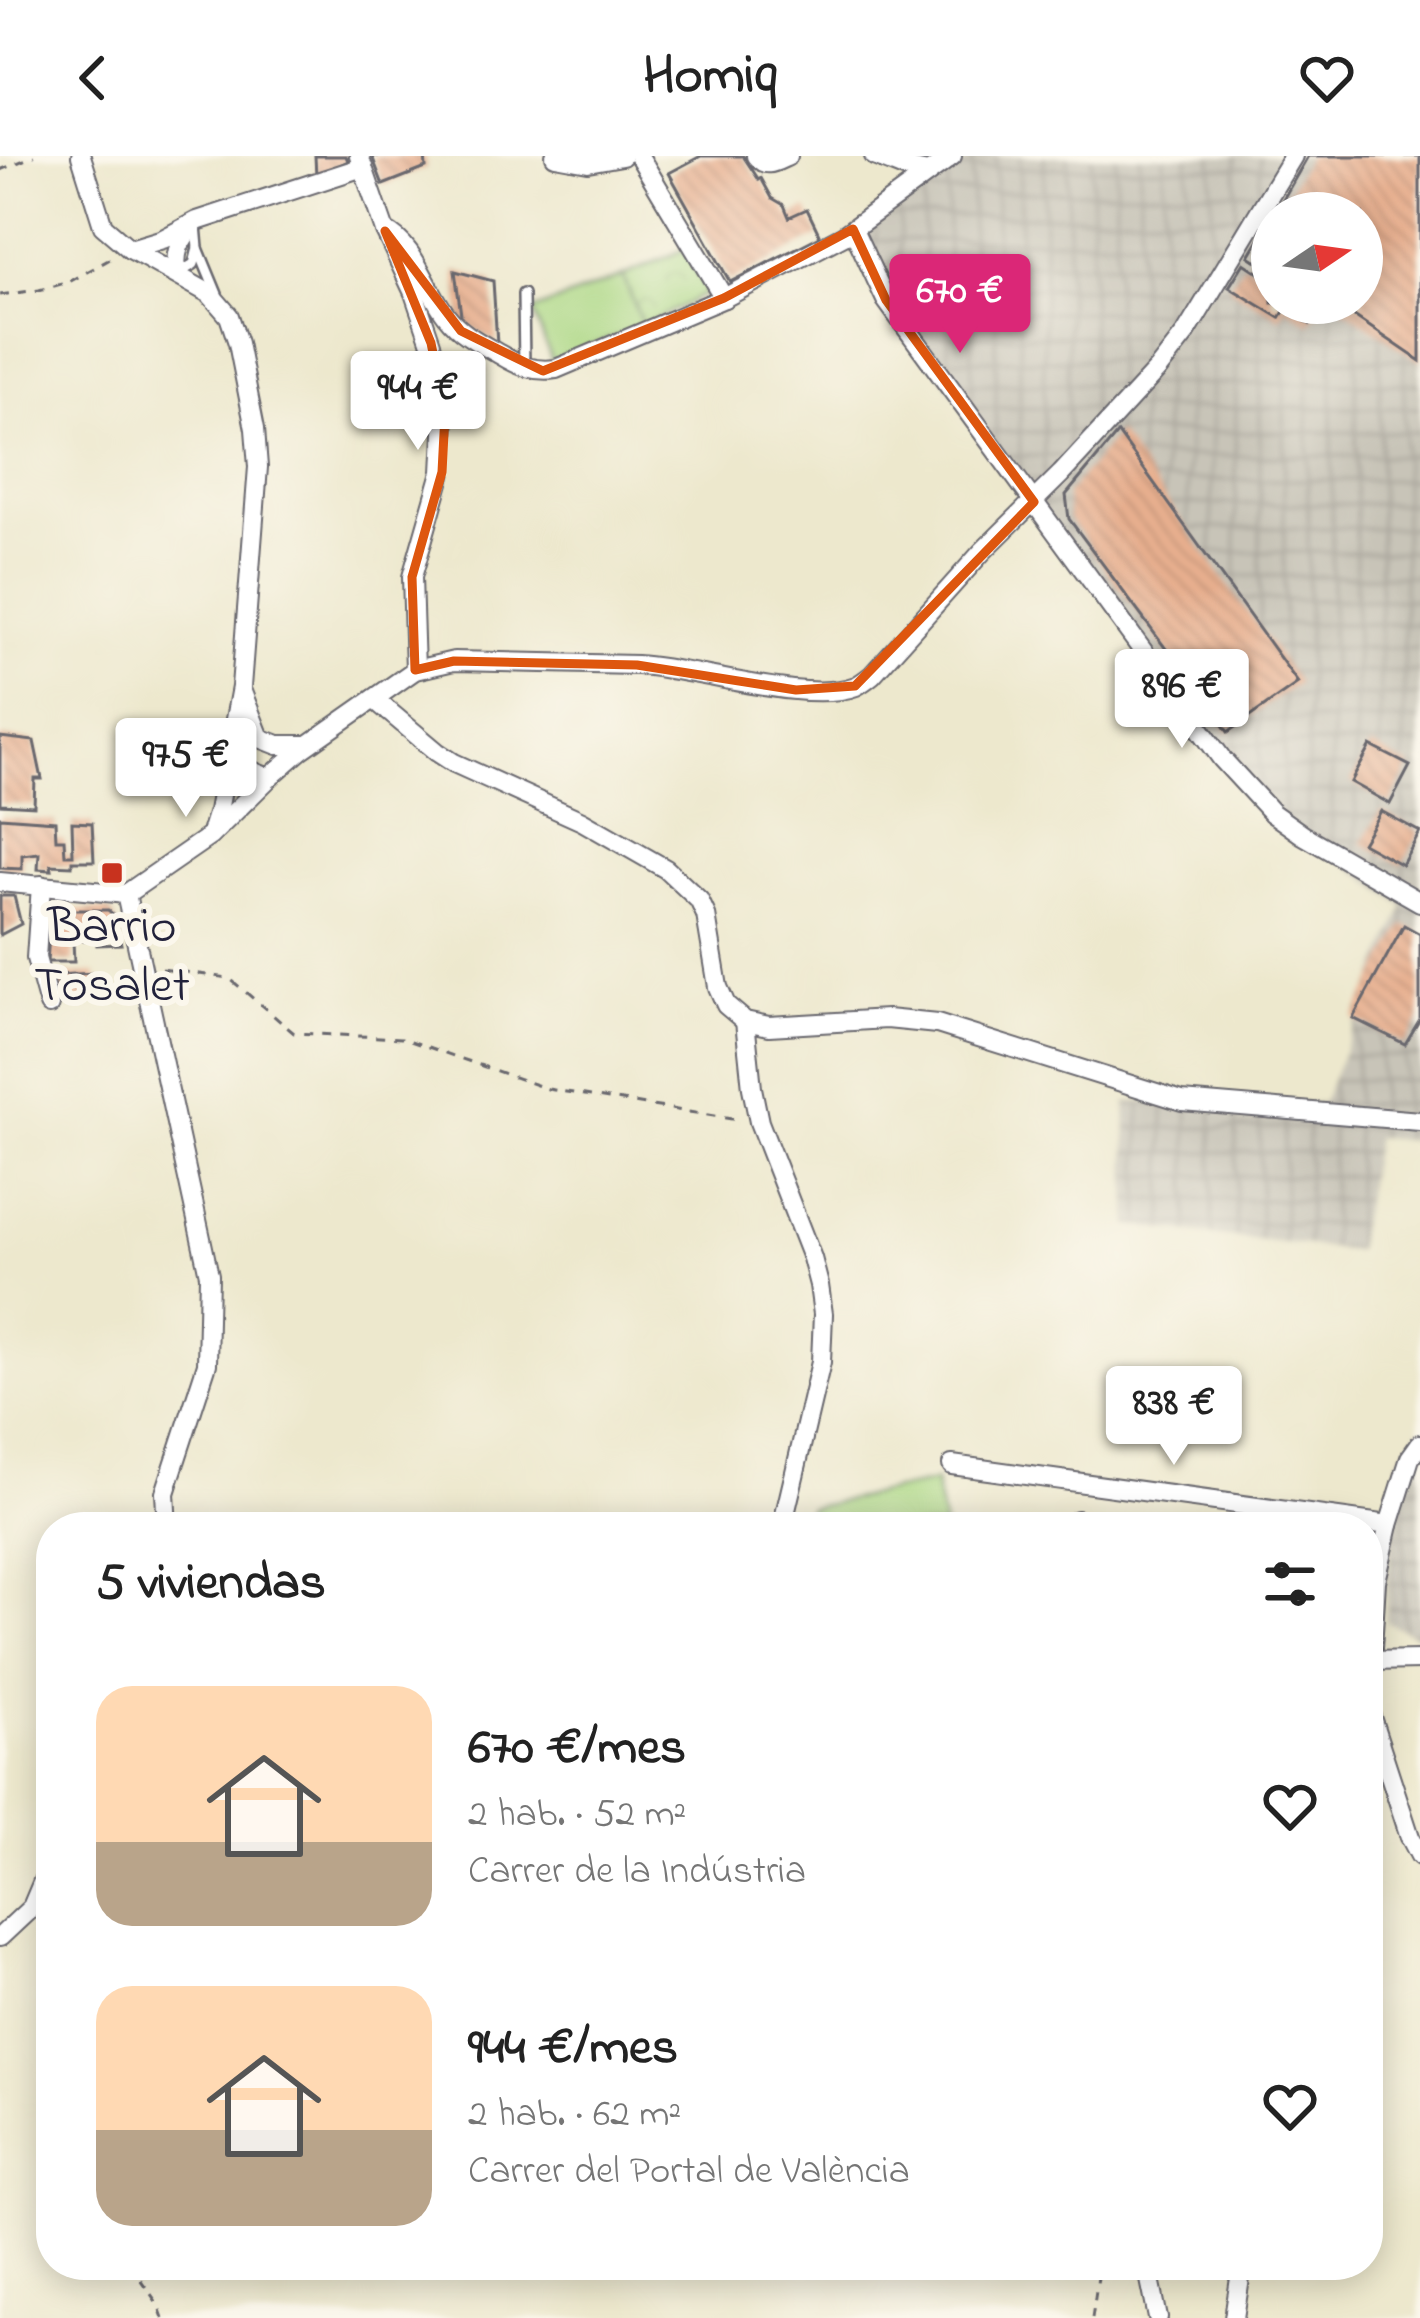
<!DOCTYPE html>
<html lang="es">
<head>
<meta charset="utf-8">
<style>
  body { margin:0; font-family:"Indie Flower",sans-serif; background:#f6f6f6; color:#222; height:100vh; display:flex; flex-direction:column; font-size:45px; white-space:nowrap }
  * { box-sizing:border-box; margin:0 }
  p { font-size:39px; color:#767676 }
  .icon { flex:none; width:66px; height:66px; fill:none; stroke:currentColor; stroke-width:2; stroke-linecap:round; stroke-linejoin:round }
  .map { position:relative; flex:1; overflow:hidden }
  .panel { position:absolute; left:36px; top:1356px; width:1347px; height:768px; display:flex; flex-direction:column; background:#fff; border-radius:48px; box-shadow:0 6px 30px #0003 }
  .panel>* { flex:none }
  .needle { width:78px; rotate:77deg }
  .fabs { position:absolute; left:1251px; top:36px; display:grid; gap:24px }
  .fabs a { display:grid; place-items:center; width:132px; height:132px; border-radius:50%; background:#fff; box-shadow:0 6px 30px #0003; font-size:60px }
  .price { position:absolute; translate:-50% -102px; padding:0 27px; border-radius:12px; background:#fff; color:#222; font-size:39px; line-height:78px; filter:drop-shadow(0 3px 6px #0008) }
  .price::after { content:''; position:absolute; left:50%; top:72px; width:36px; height:27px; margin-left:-18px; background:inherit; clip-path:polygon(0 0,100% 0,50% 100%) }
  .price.current { background:#db2777; color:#fff }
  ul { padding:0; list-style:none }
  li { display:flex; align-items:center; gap:36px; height:300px; padding:0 60px }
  li span { display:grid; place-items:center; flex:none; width:336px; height:240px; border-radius:36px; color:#555 }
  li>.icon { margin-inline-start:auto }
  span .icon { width:144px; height:144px; fill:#fffc; stroke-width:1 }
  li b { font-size:51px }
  h2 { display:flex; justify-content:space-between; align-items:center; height:144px; padding:0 60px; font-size:51px }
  header { display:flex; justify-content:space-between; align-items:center; height:156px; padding:0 60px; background:#fff; font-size:54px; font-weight:800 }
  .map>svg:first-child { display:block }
  .industrial { fill:url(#industrial-grid); fill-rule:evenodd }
  .grass { fill:#abd783; stroke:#667c5f; stroke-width:3 }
  .park { fill:url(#park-crowns); stroke:#667c5f; stroke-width:3 }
  .building { fill:url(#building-back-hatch) }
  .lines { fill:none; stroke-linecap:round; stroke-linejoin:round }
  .lane-casing { stroke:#69676e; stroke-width:14 }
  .street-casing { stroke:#69676e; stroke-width:22 }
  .path { stroke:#69676e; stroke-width:3; stroke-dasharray:9 9; stroke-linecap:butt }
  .lane { stroke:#fff; stroke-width:9 }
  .street { stroke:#fff; stroke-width:18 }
  .marked { fill:none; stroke:#de560e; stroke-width:9; stroke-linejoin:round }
  .poi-dot { fill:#c8321e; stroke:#fbf7ec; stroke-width:4.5 }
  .labels { text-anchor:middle; stroke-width:12; stroke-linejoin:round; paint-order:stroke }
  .poi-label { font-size:51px; fill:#22223b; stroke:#fbf7ec }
</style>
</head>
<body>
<header><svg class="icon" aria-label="back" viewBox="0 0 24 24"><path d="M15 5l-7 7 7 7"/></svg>Homiq<svg class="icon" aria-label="heart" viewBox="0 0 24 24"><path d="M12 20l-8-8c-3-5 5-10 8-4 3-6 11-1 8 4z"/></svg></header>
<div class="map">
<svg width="1420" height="2162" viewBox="0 0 1420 2162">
  <defs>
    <pattern id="industrial-grid" width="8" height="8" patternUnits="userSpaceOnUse" patternTransform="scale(3)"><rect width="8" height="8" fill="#c8c4b8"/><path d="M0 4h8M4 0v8" fill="none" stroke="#aca89f"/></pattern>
    <pattern id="park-crowns" width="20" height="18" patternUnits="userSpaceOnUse" patternTransform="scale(3)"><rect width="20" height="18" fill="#abd783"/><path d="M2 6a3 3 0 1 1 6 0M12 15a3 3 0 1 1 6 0" fill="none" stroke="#93b872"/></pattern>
    <pattern id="building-back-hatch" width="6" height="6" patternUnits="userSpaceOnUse" patternTransform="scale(3)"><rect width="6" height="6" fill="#e7af8e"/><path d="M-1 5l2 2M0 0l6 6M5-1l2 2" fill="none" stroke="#c6967b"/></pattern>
  </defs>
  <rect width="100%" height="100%" fill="#fbf7ec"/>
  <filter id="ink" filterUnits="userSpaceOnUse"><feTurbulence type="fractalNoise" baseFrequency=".00833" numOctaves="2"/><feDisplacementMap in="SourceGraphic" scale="24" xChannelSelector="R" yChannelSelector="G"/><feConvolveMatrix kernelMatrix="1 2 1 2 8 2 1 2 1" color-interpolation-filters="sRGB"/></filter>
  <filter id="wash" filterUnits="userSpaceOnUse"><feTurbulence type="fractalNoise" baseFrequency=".004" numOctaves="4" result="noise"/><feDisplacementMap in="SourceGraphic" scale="48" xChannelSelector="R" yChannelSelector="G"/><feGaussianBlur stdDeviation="2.7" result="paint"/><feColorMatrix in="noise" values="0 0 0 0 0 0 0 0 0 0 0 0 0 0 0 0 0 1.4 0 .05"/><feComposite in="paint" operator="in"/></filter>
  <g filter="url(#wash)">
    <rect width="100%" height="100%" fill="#ede8cd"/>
    <g class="industrial">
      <path d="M974,0H1420V985L1375,981L1356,1095L1129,1070L1126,946L1322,947L1404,750L1262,648L911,181L862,79ZM1272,57H1362V147H1272Z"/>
      <path d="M1420,1271V1481L1386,1466L1397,1306Z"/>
    </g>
    <g class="grass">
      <path d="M623,120L643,170L552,205L533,155Z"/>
      <path d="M935,1326L944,1371H813L809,1352Z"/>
    </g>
    <path class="park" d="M685,93L708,137L643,170L623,120Z"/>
    <g id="blocks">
      <g class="building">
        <path d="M315,0H346L348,5L316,20Z"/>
        <path d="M372,0H425L426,12L383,29Z"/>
        <path d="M701,0H743L759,24L761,22L772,42L784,49L789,61L807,53L820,80L730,126L669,17Z"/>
        <path d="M1308,0H1420V205L1335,147H1362V57H1275Z"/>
        <path d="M1272,61V115L1249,100Z"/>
        <path d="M1244,107L1272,125V147H1307L1318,154L1310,168L1286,152L1280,162L1229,131Z"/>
        <path d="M455,115L493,125L497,188L462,166Z"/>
        <path d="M1118,277L1298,527L1228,576L1069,363L1066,339Z"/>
        <path d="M0,581L34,585L42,623H35L34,650L0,648Z"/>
        <path d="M1371,590L1410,610L1390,648L1351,626Z"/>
        <path d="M1381,655L1420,676L1402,709L1362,687Z"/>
        <path d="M0,661L55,665L56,683H64L65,699H73L72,666L92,667L94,705H72V710L51,709L52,714L38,713L39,697L22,699V713L0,712Z"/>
        <path d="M0,740H14L21,768L0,779Z"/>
        <path d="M51,754H108L114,759L121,788L97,789V775H88V784L73,785L74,806H47Z"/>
        <path d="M1404,769L1420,778V863L1405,888L1353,862Z"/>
        <path d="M96,817L99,842L61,843L55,819Z"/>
      </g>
    </g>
  </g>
  <g filter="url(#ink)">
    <use href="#blocks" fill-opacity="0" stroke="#69676e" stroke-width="3"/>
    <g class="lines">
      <defs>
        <g id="lane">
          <path d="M196,69L198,92L217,138"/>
          <path d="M177,118L194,108L198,92"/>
          <path d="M523,138L524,211"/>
        </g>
        <g id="street">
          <path d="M81,0L103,70L130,93L210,138L229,160L238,187L255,273L258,311L241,531L218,655L212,674"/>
          <path d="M359,0L385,75L414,137L431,187L445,258L442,316L412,421L415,514"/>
          <path d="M555,0L588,6L622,0"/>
          <path d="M639,0L724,142"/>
          <path d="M756,0C766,13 775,6 788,0"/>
          <path d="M874,0L904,12L928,17"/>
          <path d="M853,73L886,144L1222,603L1272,657L1303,679L1420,746"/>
          <path d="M385,75C415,89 426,134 447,160C461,178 482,188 501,199C519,210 534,216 556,213L724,142L844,79L952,0"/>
          <path d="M130,93L163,83L197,65L363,11"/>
          <path d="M177,118C174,96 179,86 194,68"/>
          <path d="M242,536L260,582L278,589H307"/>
          <path d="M374,543L437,596L454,607L582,665L666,713L699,744L706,759L718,831L726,849L745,865L769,870L887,863L937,868L1182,945L1420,965"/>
          <path d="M231,580C241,602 244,617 270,621"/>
          <path d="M0,726L126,738"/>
          <path d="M41,729L36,802L49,849"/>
          <path d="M126,738L210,680L270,621L301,594L415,514L454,505L637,509C695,512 807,549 856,530C862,527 867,523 872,519L982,396L1061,318L1158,213L1186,177L1293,0"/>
          <path d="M126,738L209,1119L207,1208L165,1337L167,1371"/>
          <path d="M745,865L752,932L759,966L812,1102L819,1129L823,1158L821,1206L782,1371"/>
          <path d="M952,1309L1389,1369"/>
          <path d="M1077,1364V1371"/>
          <path d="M1368,1505L1420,1504"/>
          <path d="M1369,1555L1410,1681L1420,1700"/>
          <path d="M1368,1560L1376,1425L1389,1369L1410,1302L1420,1288"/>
          <path d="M0,1781L32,1751L51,1706"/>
          <path d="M1147,2109L1158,2162"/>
          <path d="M1234,2162L1242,2109"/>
        </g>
      </defs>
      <use href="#lane" class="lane-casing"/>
      <use href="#street" class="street-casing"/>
      <g class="path">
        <path d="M0,14L34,0"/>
        <path d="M0,139L39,134L69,126L112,102"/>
        <path d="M162,813L229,822L294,877L402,882L548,933L738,964"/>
        <path d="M40,1772L51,1805"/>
        <path d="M130,2109L158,2148L163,2162"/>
        <path d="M1092,2162L1098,2121L1096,2109"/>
      </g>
      <use href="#lane" class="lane"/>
      <use href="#street" class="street"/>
    </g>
  </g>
  <path class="marked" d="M853,73L886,144L1034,346L855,530L796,534L637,509L454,505L415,514L412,421L442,316L445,258L431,187L385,75L461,175L543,215L724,142Z"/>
  <rect class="poi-dot" x="100" y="705" width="24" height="24" rx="6"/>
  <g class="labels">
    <g class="poi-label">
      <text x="112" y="785">Barrio<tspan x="112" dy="59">Tosalet</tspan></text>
    </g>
  </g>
</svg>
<div class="fabs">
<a><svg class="needle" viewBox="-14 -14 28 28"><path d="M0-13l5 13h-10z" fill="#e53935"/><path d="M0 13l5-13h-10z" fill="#767676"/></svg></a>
</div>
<b class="price current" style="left:960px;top:200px">670 €</b>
<b class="price" style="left:418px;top:297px">944 €</b>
<b class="price" style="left:1182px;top:595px">896 €</b>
<b class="price" style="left:186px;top:664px">975 €</b>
<b class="price" style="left:1174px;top:1312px">838 €</b>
<section class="panel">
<h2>5 viviendas<svg class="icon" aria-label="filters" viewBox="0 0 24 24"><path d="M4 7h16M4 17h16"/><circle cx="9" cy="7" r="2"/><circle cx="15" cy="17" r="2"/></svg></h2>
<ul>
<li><span style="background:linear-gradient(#ffd9b3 65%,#b9a48a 0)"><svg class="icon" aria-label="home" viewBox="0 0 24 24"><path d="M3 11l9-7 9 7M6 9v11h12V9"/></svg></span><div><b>670 €/mes</b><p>2 hab. · 52 m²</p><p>Carrer de la Indústria</p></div><svg class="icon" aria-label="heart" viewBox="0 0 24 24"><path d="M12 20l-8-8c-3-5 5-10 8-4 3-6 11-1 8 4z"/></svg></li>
<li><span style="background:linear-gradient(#ffd9b3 60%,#b9a48a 0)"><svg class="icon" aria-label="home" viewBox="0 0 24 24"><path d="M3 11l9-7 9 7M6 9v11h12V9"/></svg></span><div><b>944 €/mes</b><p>2 hab. · 62 m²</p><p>Carrer del Portal de València</p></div><svg class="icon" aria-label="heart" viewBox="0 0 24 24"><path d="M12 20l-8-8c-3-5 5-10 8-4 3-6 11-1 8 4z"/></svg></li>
</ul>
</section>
</div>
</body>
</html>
